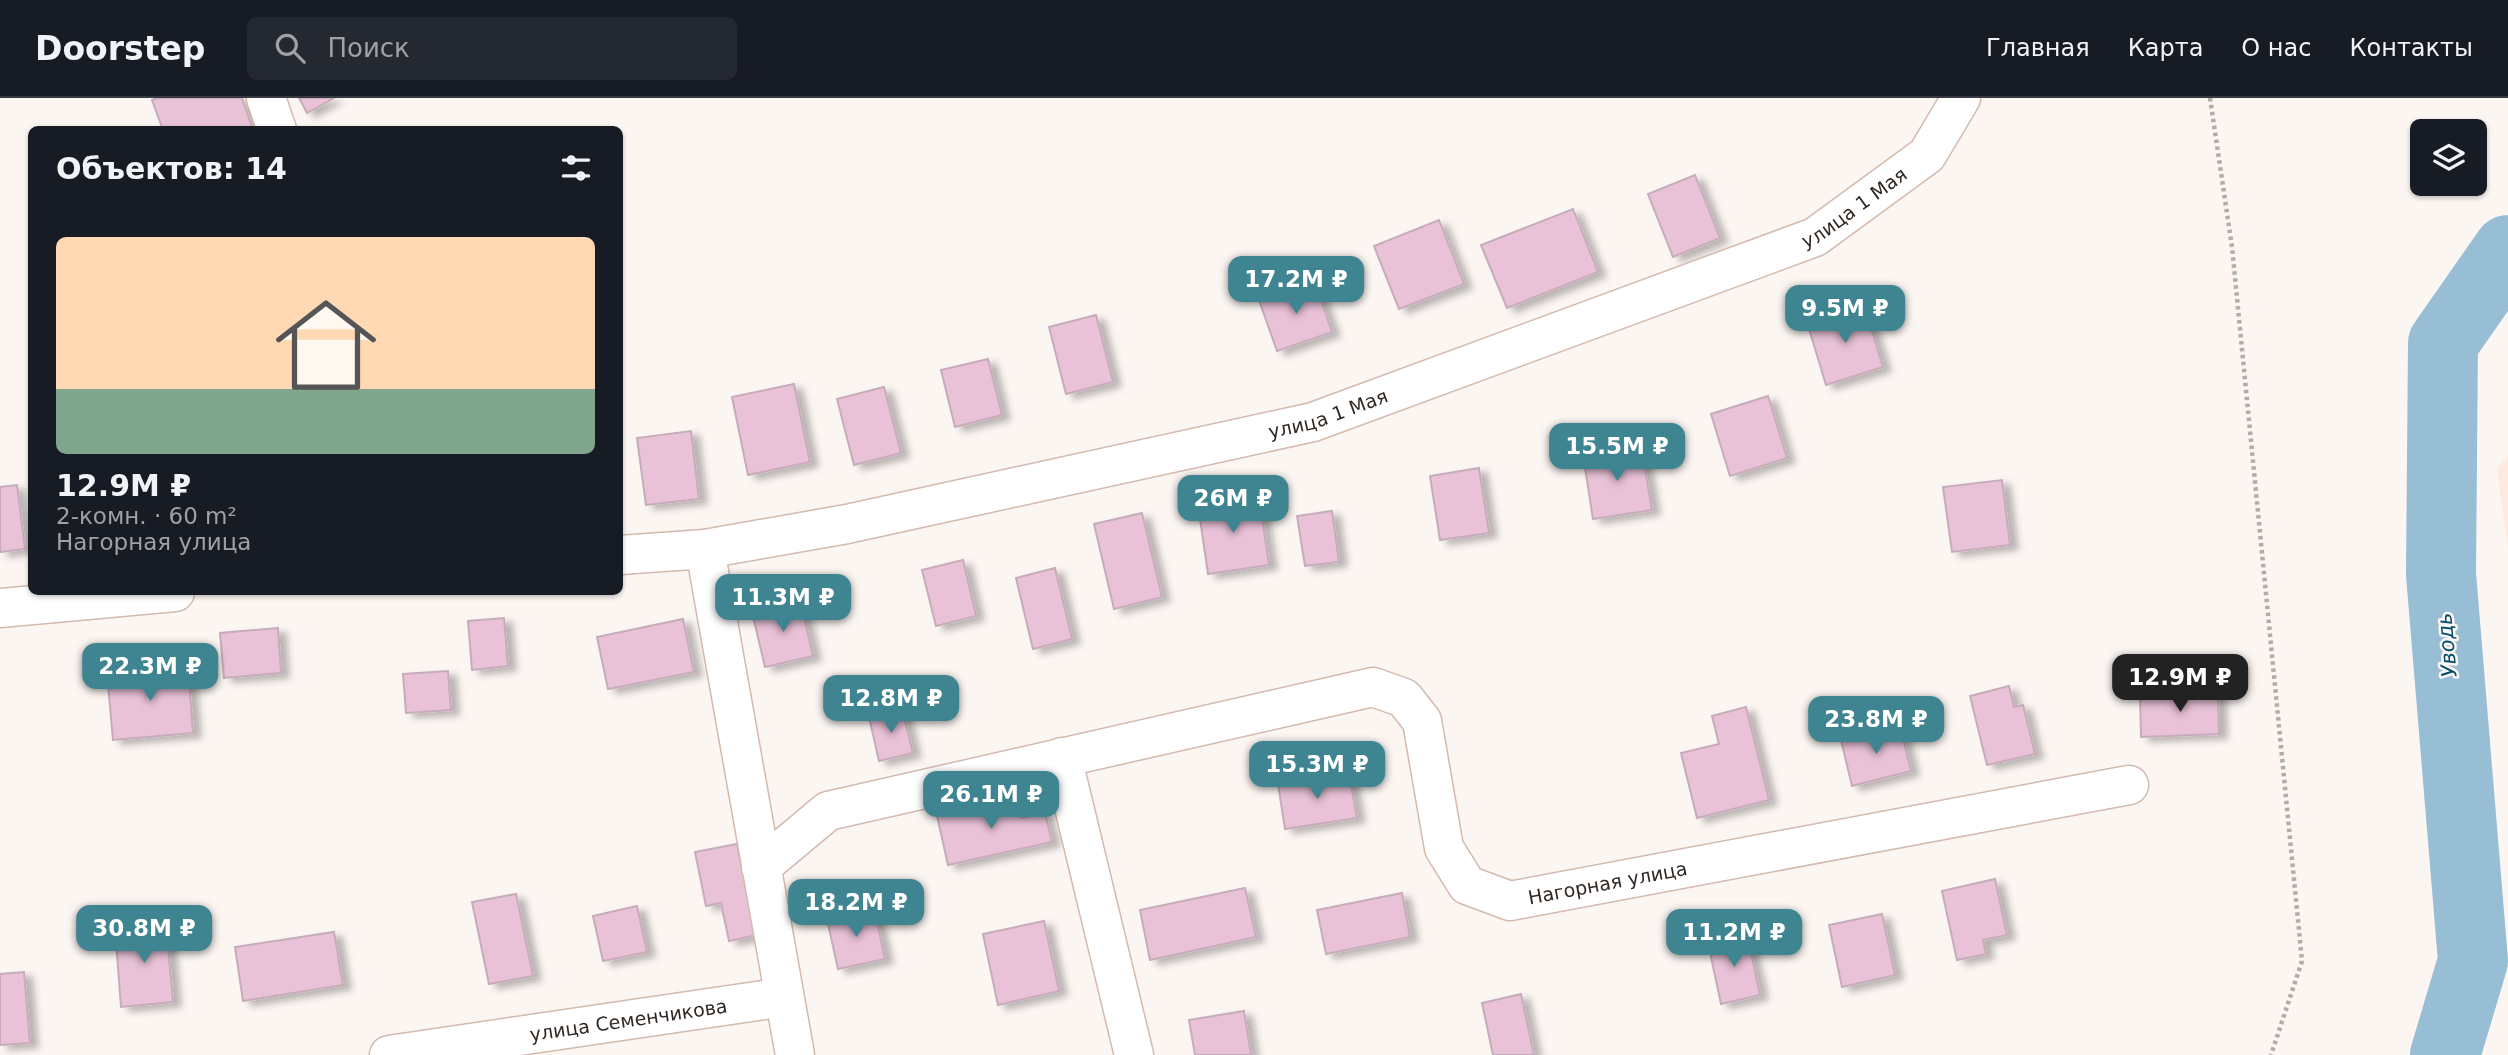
<!DOCTYPE html>
<html lang="ru">
<head>
<meta charset="utf-8">
<style>
  body { margin:0; font-family:"DejaVu Sans",sans-serif; background:#242831; color:#f1f3f6; height:100vh; display:flex; flex-direction:column; font-size:26px; white-space:nowrap }
  * { box-sizing:border-box; margin:0 }
  p { font-size:23px; color:#9ea1a6 }
  .icon { flex:none; width:38px; height:38px; fill:none; stroke:currentColor; stroke-width:2; stroke-linecap:round; stroke-linejoin:round }
  .map { position:relative; flex:1; overflow:hidden }
  .panel { position:absolute; left:28px; top:28px; width:595px; height:469px; display:flex; flex-direction:column; background:#171b24; border-radius:10px; box-shadow:0 2px 5px #0004 }
  .panel>* { flex:none }
  .fabs { position:absolute; left:2410px; top:21px; display:grid; gap:14px }
  .fabs a { display:grid; place-items:center; width:77px; height:77px; border-radius:10px; background:#171b24; box-shadow:0 2px 5px #0004; font-size:35px }
  .price { position:absolute; translate:-50% -60px; padding:0 16px; border-radius:14px; background:#3f8491; color:#fff; font-size:23px; line-height:46px; filter:drop-shadow(0 2px 4px #0008) }
  .price::after { content:''; position:absolute; left:50%; top:42px; width:21px; height:16px; margin-left:-10px; background:inherit; clip-path:polygon(0 0,100% 0,50% 100%) }
  .price.on { background:#222; color:#fff }
  ul { padding:0; list-style:none }
  li { display:grid; align-content:center; gap:14px; height:371px; padding:0 28px }
  li span { display:grid; place-items:center; height:217px; border-radius:10px; color:#555 }
  li>.icon { margin-inline-start:auto }
  span .icon { width:126px; height:126px; fill:#fffc; stroke-width:1 }
  li b { font-size:30px }
  h2 { display:flex; justify-content:space-between; align-items:center; height:84px; padding:0 28px; font-size:30px }
  header { display:flex; align-items:center; gap:42px; box-sizing:border-box; height:98px; padding:0 35px; background:#171b24; border-bottom:2px solid #363941 }
  header strong { font-size:33px }
  nav { display:flex; gap:38px; margin-inline-start:auto; font-size:24px }
  .search { width:490px; height:63px; background:#242831; display:flex; align-items:center; gap:18px; box-sizing:border-box; padding:0 24px; border-radius:10px; color:#9ea1a6; font-size:26px }
  .map>svg:first-child { display:block }
  .built { fill:#feeade }
  .lines { fill:none; stroke-linecap:round; stroke-linejoin:round }
  .river { stroke:#98bed6; stroke-width:70 }
  .building { fill:#e9c2d7; stroke:#c6acba; stroke-width:2; filter:url(#shadow) }
  .minor-casing { stroke:#d3baac; stroke-width:41 }
  .path { stroke:#b2aba7; stroke-width:4.5; stroke-dasharray:3.5 3.5; stroke-linecap:butt }
  .minor { stroke:#fff; stroke-width:38 }
  .labels { text-anchor:middle; stroke-width:5; stroke-linejoin:round; paint-order:stroke }
  .street-label { font-size:19px; fill:#322823; stroke:#fcf6f3 }
  .water-label { font-size:21px; font-style:italic; fill:#064c6d; stroke:#fcf6f3 }
</style>
</head>
<body>
<header>
<strong>Doorstep</strong>
<div class="search"><svg class="icon" aria-label="search" viewBox="0 0 24 24"><circle cx="10" cy="10" r="6"/><path d="M15 15l6 6"/></svg>Поиск</div>
<nav><a>Главная</a><a>Карта</a><a>О нас</a><a>Контакты</a></nav>
</header>
<div class="map">
<svg width="2508" height="957" viewBox="0 0 2508 957">
  <defs>
    <filter id="shadow"><feDropShadow dx="8" dy="4.5" stdDeviation="3.5" flood-color="#0004"/></filter>
  </defs>
  <rect width="100%" height="100%" fill="#fcf6f3"/>
  <path class="built" d="M2508,357V452L2497,370Z"/>
  <g class="lines">
    <path class="river" d="M2445,957L2473,863L2441,476L2443,245L2508,152"/>
  </g>
  <g class="building">
    <path d="M157,0H242L253,32H163L152,2Z"/>
    <path d="M299,0H334L307,15Z"/>
    <path d="M1695,77L1720,140L1673,159L1648,96Z"/>
    <path d="M1573,111L1598,174L1507,210L1481,147Z"/>
    <path d="M1439,122L1464,186L1399,211L1374,148Z"/>
    <path d="M1314,182L1332,234L1277,253L1259,202Z"/>
    <path d="M1864,207L1883,269L1826,287L1807,224Z"/>
    <path d="M1096,217L1113,284L1066,296L1049,229Z"/>
    <path d="M988,261L1002,317L955,329L941,272Z"/>
    <path d="M794,286L810,364L748,377L732,299Z"/>
    <path d="M884,289L901,355L854,367L837,301Z"/>
    <path d="M1768,298L1787,360L1730,378L1711,316Z"/>
    <path d="M691,333L699,401L646,407L637,340Z"/>
    <path d="M1641,348L1652,412L1593,421L1583,357Z"/>
    <path d="M1479,370L1489,435L1440,442L1430,378Z"/>
    <path d="M2002,382L2010,447L1952,454L1943,389Z"/>
    <path d="M17,387L25,451L0,454V389Z"/>
    <path d="M1259,398L1269,467L1208,476L1198,407Z"/>
    <path d="M1332,413L1339,464L1305,468L1297,418Z"/>
    <path d="M1142,415L1162,499L1114,511L1094,426Z"/>
    <path d="M963,462L976,518L936,528L922,472Z"/>
    <path d="M1055,470L1072,541L1033,551L1016,480Z"/>
    <path d="M800,502L813,558L765,569L752,514Z"/>
    <path d="M504,520L508,568L472,572L468,523Z"/>
    <path d="M683,521L694,574L608,591L597,539Z"/>
    <path d="M278,530L281,575L224,580L220,535Z"/>
    <path d="M188,569L193,635L113,642L107,575Z"/>
    <path d="M448,573L451,612L406,615L403,576Z"/>
    <path d="M2009,588L2014,609L2023,607L2035,656L1987,667L1970,598Z"/>
    <path d="M2218,593L2219,636L2141,639L2140,596Z"/>
    <path d="M1746,609L1769,702L1697,720L1681,655L1719,646L1712,618Z"/>
    <path d="M902,611L913,655L879,663L869,619Z"/>
    <path d="M1900,628L1911,673L1852,688L1841,642Z"/>
    <path d="M1349,675L1357,720L1285,731L1278,686Z"/>
    <path d="M1018,700L1022,720L1045,715L1052,744L948,767L937,718Z"/>
    <path d="M737,746L757,837L729,843L721,805L706,808L695,754Z"/>
    <path d="M1995,781L2007,837L1983,842L1986,856L1957,862L1942,793Z"/>
    <path d="M1245,790L1256,839L1150,862L1140,812Z"/>
    <path d="M1402,795L1410,839L1326,856L1317,812Z"/>
    <path d="M516,796L533,878L489,886L472,804Z"/>
    <path d="M637,808L647,854L603,863L593,818Z"/>
    <path d="M874,810L885,861L838,871L827,821Z"/>
    <path d="M1882,816L1895,877L1842,889L1829,827Z"/>
    <path d="M1044,823L1059,893L998,907L983,836Z"/>
    <path d="M166,826L173,904L121,909L115,830Z"/>
    <path d="M334,834L343,887L243,903L235,849Z"/>
    <path d="M1747,836L1760,897L1721,906L1708,845Z"/>
    <path d="M24,874L30,945L0,947V876Z"/>
    <path d="M1521,896L1534,957H1493L1482,905Z"/>
    <path d="M1244,913L1251,957H1195L1189,922Z"/>
  </g>
  <g class="lines">
    <defs>
      <g id="minor">
        <path d="M266,0L277,32"/>
        <path d="M705,451L795,957"/>
        <path id="s1" d="M620,457L705,451L847,426L1313,324L1815,139L1927,57L1961,0"/>
        <path d="M0,510L175,494"/>
        <path d="M1062,659L1134,957"/>
        <path id="s2" d="M761,769L828,713L1373,589L1404,600L1422,623L1444,750L1467,787L1510,803L2129,687"/>
        <path id="s3" d="M389,957L784,899"/>
      </g>
    </defs>
    <use href="#minor" class="minor-casing"/>
    <path class="path" d="M2210,0L2232,149L2302,863L2271,957"/>
    <use href="#minor" class="minor"/>
  </g>
  <g class="labels">
    <g class="street-label">
      <text dy="7" stroke="none"><textPath href="#s1" startOffset="1290">улица 1 Мая</textPath></text>
      <text dy="7" stroke="none"><textPath href="#s1" startOffset="723">улица 1 Мая</textPath></text>
      <text dy="7" stroke="none"><textPath href="#s2" startOffset="1026">Нагорная улица</textPath></text>
      <text dy="7" stroke="none"><textPath href="#s3" startOffset="242">улица Семенчикова</textPath></text>
    </g>
    <g class="water-label">
      <text transform="translate(2447 547) rotate(-95)" y="7">Уводь</text>
    </g>
  </g>
</svg>
<div class="fabs">
<a><svg class="icon" aria-label="layers" viewBox="0 0 24 24"><path d="M12 4l9 5-9 5-9-5zM3 14l9 5 9-5"/></svg></a>
</div>
<b class="price" style="left:1296px;top:218px">17.2M ₽</b>
<b class="price" style="left:1845px;top:247px">9.5M ₽</b>
<b class="price" style="left:1617px;top:385px">15.5M ₽</b>
<b class="price" style="left:1233px;top:437px">26M ₽</b>
<b class="price" style="left:783px;top:536px">11.3M ₽</b>
<b class="price" style="left:150px;top:605px">22.3M ₽</b>
<b class="price on" style="left:2180px;top:616px">12.9M ₽</b>
<b class="price" style="left:891px;top:637px">12.8M ₽</b>
<b class="price" style="left:1876px;top:658px">23.8M ₽</b>
<b class="price" style="left:1317px;top:703px">15.3M ₽</b>
<b class="price" style="left:991px;top:733px">26.1M ₽</b>
<b class="price" style="left:856px;top:841px">18.2M ₽</b>
<b class="price" style="left:144px;top:867px">30.8M ₽</b>
<b class="price" style="left:1734px;top:871px">11.2M ₽</b>
<section class="panel">
<h2>Объектов: 14<svg class="icon" aria-label="filters" viewBox="0 0 24 24"><path d="M4 7h16M4 17h16"/><circle cx="9" cy="7" r="2"/><circle cx="15" cy="17" r="2"/></svg></h2>
<ul>
<li><span style="background:linear-gradient(#ffd9b3 70%,#7fa58c 0)"><svg class="icon" aria-label="home" viewBox="0 0 24 24"><path d="M3 11l9-7 9 7M6 9v11h12V9"/></svg></span><div><b>12.9M ₽</b><p>2-комн. · 60 m²</p><p>Нагорная улица</p></div></li>
</ul>
</section>
</div>
</body>
</html>
